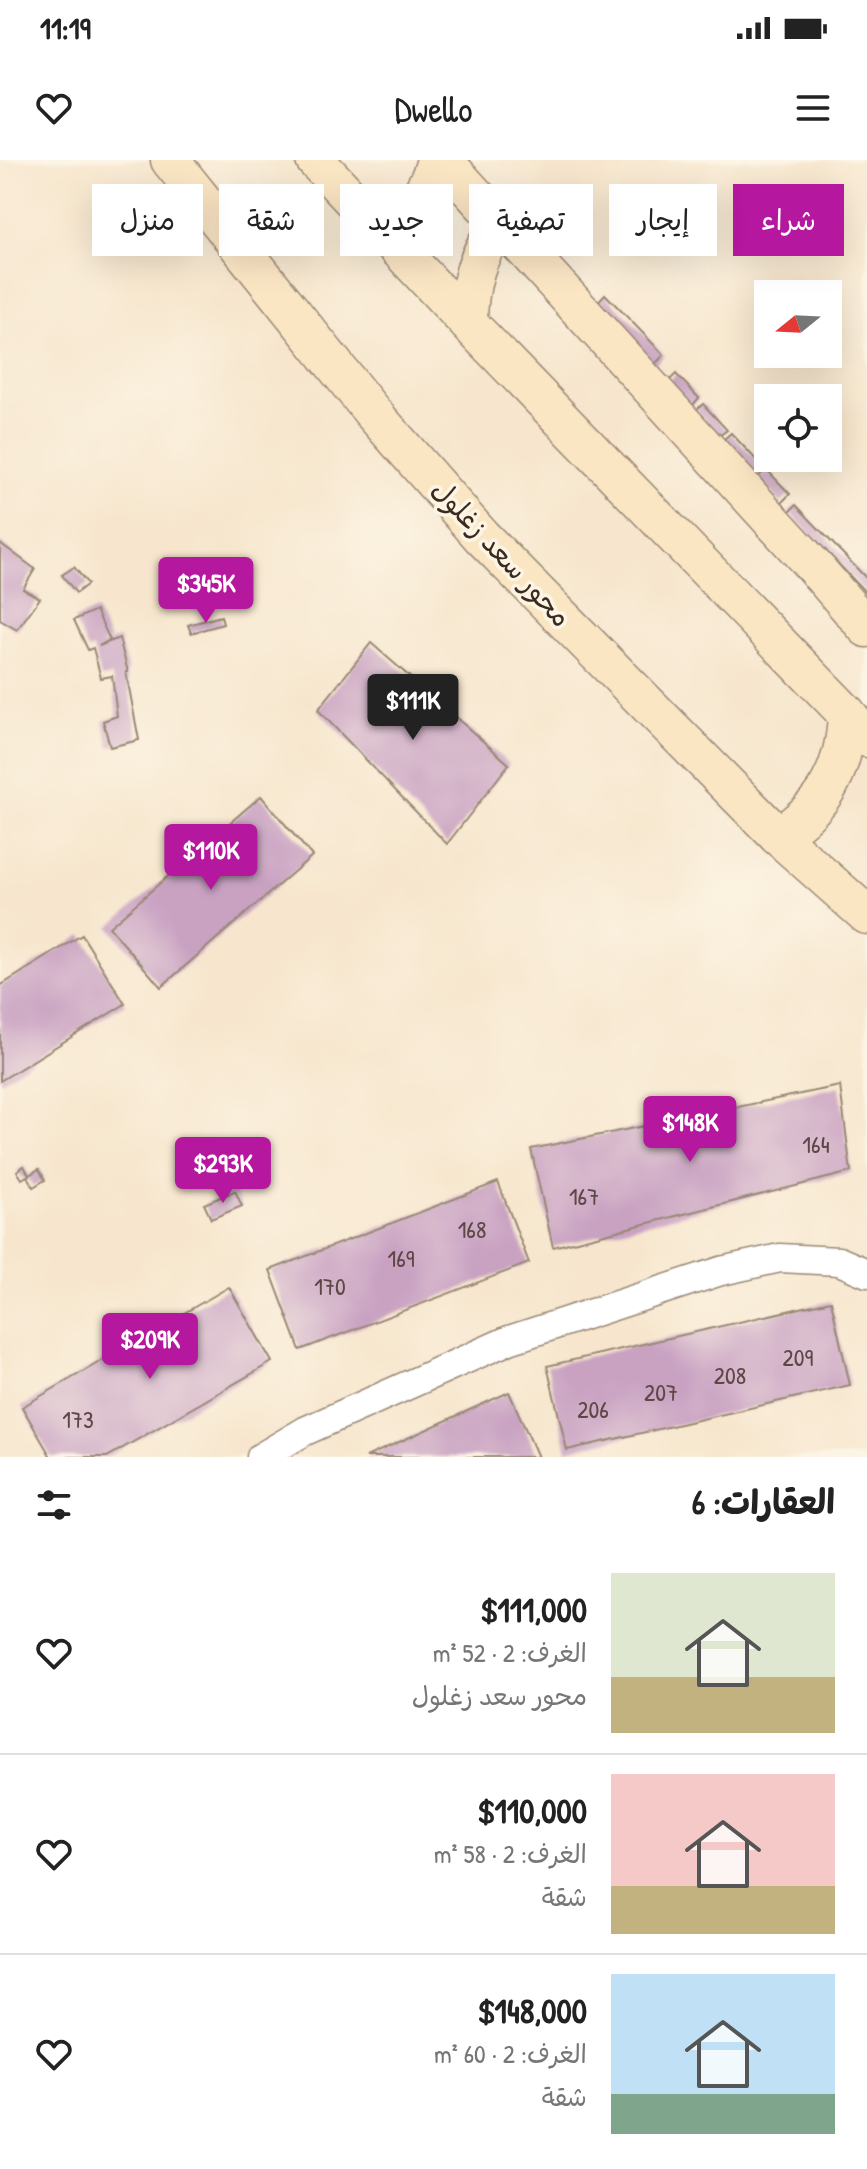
<!DOCTYPE html>
<html lang="ar">
<head>
<meta charset="utf-8">
<style>
  body { margin:0; font-family:"Patrick Hand","Playpen Sans Arabic",sans-serif; background:#f6f6f6; color:#222; direction:rtl; height:100vh; display:flex; flex-direction:column; font-size:30px; white-space:nowrap }
  * { box-sizing:border-box; margin:0 }
  p { font-size:26px; color:#767676 }
  .icon { flex:none; width:44px; height:44px; fill:none; stroke:currentColor; stroke-width:2; stroke-linecap:round; stroke-linejoin:round }
  .map { position:relative; height:1297px; overflow:hidden; direction:ltr }
  .sheet { display:flex; flex-direction:column; background:#fff; flex:1 }
  .sheet>* { flex:none }
  .top-card { position:absolute; left:24px; top:24px; width:820px; height:72px; direction:rtl; display:flex; gap:16px }
  .needle { width:52px; rotate:252deg }
  .fabs { position:absolute; left:754px; top:120px; display:grid; gap:16px }
  .fabs a { display:grid; place-items:center; width:88px; height:88px; border-radius:0px; background:#fff; box-shadow:0 8px 32px #0002; font-size:40px }
  .price { position:absolute; translate:-50% -68px; padding:0 18px; border-radius:8px; background:#b5179e; color:#fff; font-size:26px; line-height:52px; filter:drop-shadow(0 2px 4px #0008) }
  .price::after { content:''; position:absolute; left:50%; top:48px; width:24px; height:18px; margin-left:-12px; background:inherit; clip-path:polygon(0 0,100% 0,50% 100%) }
  .price.selected { background:#222; color:#fff }
  ul { padding:0; list-style:none }
  li { display:flex; align-items:center; gap:24px; height:200px; padding:0 32px }
  li+li { border-top:2px solid #e0e0e0 }
  li span { display:grid; place-items:center; flex:none; width:224px; height:160px; border-radius:0px; color:#555 }
  li>.icon { margin-inline-start:auto }
  span .icon { width:96px; height:96px; fill:#fffc; stroke-width:1 }
  li b { font-size:34px }
  h2 { display:flex; justify-content:space-between; align-items:center; height:96px; padding:0 32px; font-size:34px }
  .chip { padding:0 28px; border-radius:0px; background:#fff; box-shadow:0 8px 32px #0002; font-size:28px; line-height:72px }
  .chip.selected { background:#b5179e; color:#fff }
  .status { display:flex; justify-content:space-between; align-items:center; height:56px; padding:0 40px; background:#fff; direction:ltr }
  .status svg { height:22px; fill:currentColor }
  header { display:flex; justify-content:space-between; align-items:center; height:104px; padding:0 32px; background:#fff; font-size:36px; font-weight:600 }
  .map>svg:first-child { display:block }
  .building { fill:#c9a2c2 }
  .lines { fill:none; stroke-linecap:round; stroke-linejoin:round }
  .street-casing { stroke:#998876; stroke-width:31 }
  .secondary-casing { stroke:#998876; stroke-width:41 }
  .street { stroke:#fff; stroke-width:28 }
  .secondary { stroke:#fbe6c4; stroke-width:38 }
  .labels { text-anchor:middle; stroke-width:7; stroke-linejoin:round; paint-order:stroke }
  .number-label { font-size:24px; fill:#5e4847 }
  .street-label { font-size:28px; fill:#3b2a1e; stroke:#fcf5e5 }
</style>
</head>
<body>
<div class="status"><b>11:19</b><svg viewBox="0 0 49 12"><path d="M0 12V9h3v3zM5 12V6h3v6zM10 12V3h3v9zM15 12V0h3v12zM26 1h20v11H26zM47 4h2v5h-2z"/></svg></div>
<header><svg class="icon" aria-label="menu" viewBox="0 0 24 24"><path d="M4 6h16M4 12h16M4 18h16"/></svg>Dwello<svg class="icon" aria-label="heart" viewBox="0 0 24 24"><path d="M12 20l-8-8c-3-5 5-10 8-4 3-6 11-1 8 4z"/></svg></header>
<div class="map">
<svg width="867" height="1297" viewBox="0 0 867 1297">
  <rect width="100%" height="100%" fill="#fcf5e5"/>
  <filter id="ink" filterUnits="userSpaceOnUse"><feTurbulence type="fractalNoise" baseFrequency=".0125" numOctaves="2"/><feDisplacementMap in="SourceGraphic" scale="16" xChannelSelector="R" yChannelSelector="G"/><feConvolveMatrix kernelMatrix="1 2 1 2 8 2 1 2 1" color-interpolation-filters="sRGB"/></filter>
  <filter id="wash" filterUnits="userSpaceOnUse"><feTurbulence type="fractalNoise" baseFrequency=".006" numOctaves="4" result="noise"/><feDisplacementMap in="SourceGraphic" scale="32" xChannelSelector="R" yChannelSelector="G"/><feGaussianBlur stdDeviation="1.8" result="paint"/><feColorMatrix in="noise" values="0 0 0 0 0 0 0 0 0 0 0 0 0 0 0 0 0 1.4 0 .05"/><feComposite in="paint" operator="in"/></filter>
  <g filter="url(#wash)">
    <rect width="100%" height="100%" fill="#f7e6cd"/>
    <g id="blocks">
      <g class="building">
        <path d="M605,134L664,195L653,206L594,146Z"/>
        <path d="M676,214L699,238L691,247L668,222Z"/>
        <path d="M703,244L727,270L719,276L696,250Z"/>
        <path d="M731,273L762,306L754,313L723,280Z"/>
        <path d="M766,309L790,334L781,343L757,318Z"/>
        <path d="M796,345L867,419V434L789,352Z"/>
        <path d="M0,383L35,409L23,429L40,438L17,470L0,460Z"/>
        <path d="M74,407L88,424L76,433L62,415Z"/>
        <path d="M96,450L110,480L99,486L119,478L128,512H126L139,580L110,587L103,561L117,556L112,516L101,518L93,488L88,490L74,460Z"/>
        <path d="M221,456L223,464L191,473L188,465Z"/>
        <path d="M371,483L509,604L447,684L318,550Z"/>
        <path d="M261,636L312,696L161,827L109,767Z"/>
        <path d="M82,775L125,844L0,921V826Z"/>
        <path d="M840,926L851,1012L553,1087L531,989Z"/>
        <path d="M24,1006L29,1015L39,1009L45,1020L33,1027L27,1016L22,1019L17,1011Z"/>
        <path d="M498,1022L529,1103L300,1190L270,1110Z"/>
        <path d="M235,1031L242,1046L211,1059L204,1044Z"/>
        <path d="M229,1127L272,1202L107,1297H51L22,1247Z"/>
        <path d="M831,1141L850,1225L567,1290L547,1206Z"/>
        <path d="M509,1232L538,1297H366Z"/>
      </g>
    </g>
  </g>
  <g filter="url(#ink)">
    <use href="#blocks" fill-opacity="0" stroke="#998876" stroke-width="2"/>
    <g class="lines">
      <defs>
        <path id="street" d="M261,1297L305,1271L509,1180L721,1111L780,1098L839,1101L867,1113"/>
        <g id="secondary">
          <path d="M170,0L373,253L482,377L778,676L867,755"/>
          <path d="M315,0L468,163L847,554L867,578"/>
          <path d="M443,0L817,410L867,468"/>
          <path d="M382,72C409,55 428,32 436,0"/>
          <path d="M468,163C468,125 477,94 500,63"/>
          <path d="M778,676C825,646 845,609 847,554"/>
        </g>
      </defs>
      <use href="#street" class="street-casing"/>
      <use href="#secondary" class="secondary-casing"/>
      <use href="#street" class="street"/>
      <use href="#secondary" class="secondary"/>
    </g>
  </g>
  <g class="labels">
    <g class="number-label">
      <text x="816" y="993">164</text>
      <text x="584" y="1045">167</text>
      <text x="472" y="1078">168</text>
      <text x="401" y="1107">169</text>
      <text x="330" y="1135">170</text>
      <text x="798" y="1206">209</text>
      <text x="730" y="1224">208</text>
      <text x="661" y="1241">207</text>
      <text x="593" y="1258">206</text>
      <text x="78" y="1268">173</text>
    </g>
    <g class="street-label">
      <text transform="translate(502 393) rotate(47)" y="10">محور سعد زغلول</text>
    </g>
  </g>
</svg>
<div class="fabs">
<a><svg class="needle" viewBox="-14 -14 28 28"><path d="M0-13l5 13h-10z" fill="#e53935"/><path d="M0 13l5-13h-10z" fill="#767676"/></svg></a>
<a><svg class="icon" aria-label="locate" viewBox="0 0 24 24"><circle cx="12" cy="12" r="6"/><path d="M12 2v4M12 18v4M2 12h4M18 12h4"/></svg></a>
</div>
<b class="price" style="left:206px;top:465px">$345K</b>
<b class="price selected" style="left:413px;top:582px">$111K</b>
<b class="price" style="left:211px;top:732px">$110K</b>
<b class="price" style="left:690px;top:1004px">$148K</b>
<b class="price" style="left:223px;top:1045px">$293K</b>
<b class="price" style="left:150px;top:1221px">$209K</b>
<div class="top-card">
<a class="chip selected">شراء</a>
<a class="chip">إيجار</a>
<a class="chip">تصفية</a>
<a class="chip">جديد</a>
<a class="chip">شقة</a>
<a class="chip">منزل</a>
</div>
</div>
<section class="sheet">
<h2>العقارات: 6<svg class="icon" aria-label="filters" viewBox="0 0 24 24"><path d="M4 7h16M4 17h16"/><circle cx="9" cy="7" r="2"/><circle cx="15" cy="17" r="2"/></svg></h2>
<ul>
<li><span style="background:linear-gradient(#dfe7d0 65%,#c2b280 0)"><svg class="icon" aria-label="home" viewBox="0 0 24 24"><path d="M3 11l9-7 9 7M6 9v11h12V9"/></svg></span><div><b>$111,000</b><p>الغرف: 2 · 52 m²</p><p>محور سعد زغلول</p></div><svg class="icon" aria-label="heart" viewBox="0 0 24 24"><path d="M12 20l-8-8c-3-5 5-10 8-4 3-6 11-1 8 4z"/></svg></li>
<li><span style="background:linear-gradient(#f6c9c9 70%,#c2b280 0)"><svg class="icon" aria-label="home" viewBox="0 0 24 24"><path d="M3 11l9-7 9 7M6 9v11h12V9"/></svg></span><div><b>$110,000</b><p>الغرف: 2 · 58 m²</p><p>شقة</p></div><svg class="icon" aria-label="heart" viewBox="0 0 24 24"><path d="M12 20l-8-8c-3-5 5-10 8-4 3-6 11-1 8 4z"/></svg></li>
<li><span style="background:linear-gradient(#bfe0f5 75%,#7fa58c 0)"><svg class="icon" aria-label="home" viewBox="0 0 24 24"><path d="M3 11l9-7 9 7M6 9v11h12V9"/></svg></span><div><b>$148,000</b><p>الغرف: 2 · 60 m²</p><p>شقة</p></div><svg class="icon" aria-label="heart" viewBox="0 0 24 24"><path d="M12 20l-8-8c-3-5 5-10 8-4 3-6 11-1 8 4z"/></svg></li>
</ul>
</section>
</body>
</html>
